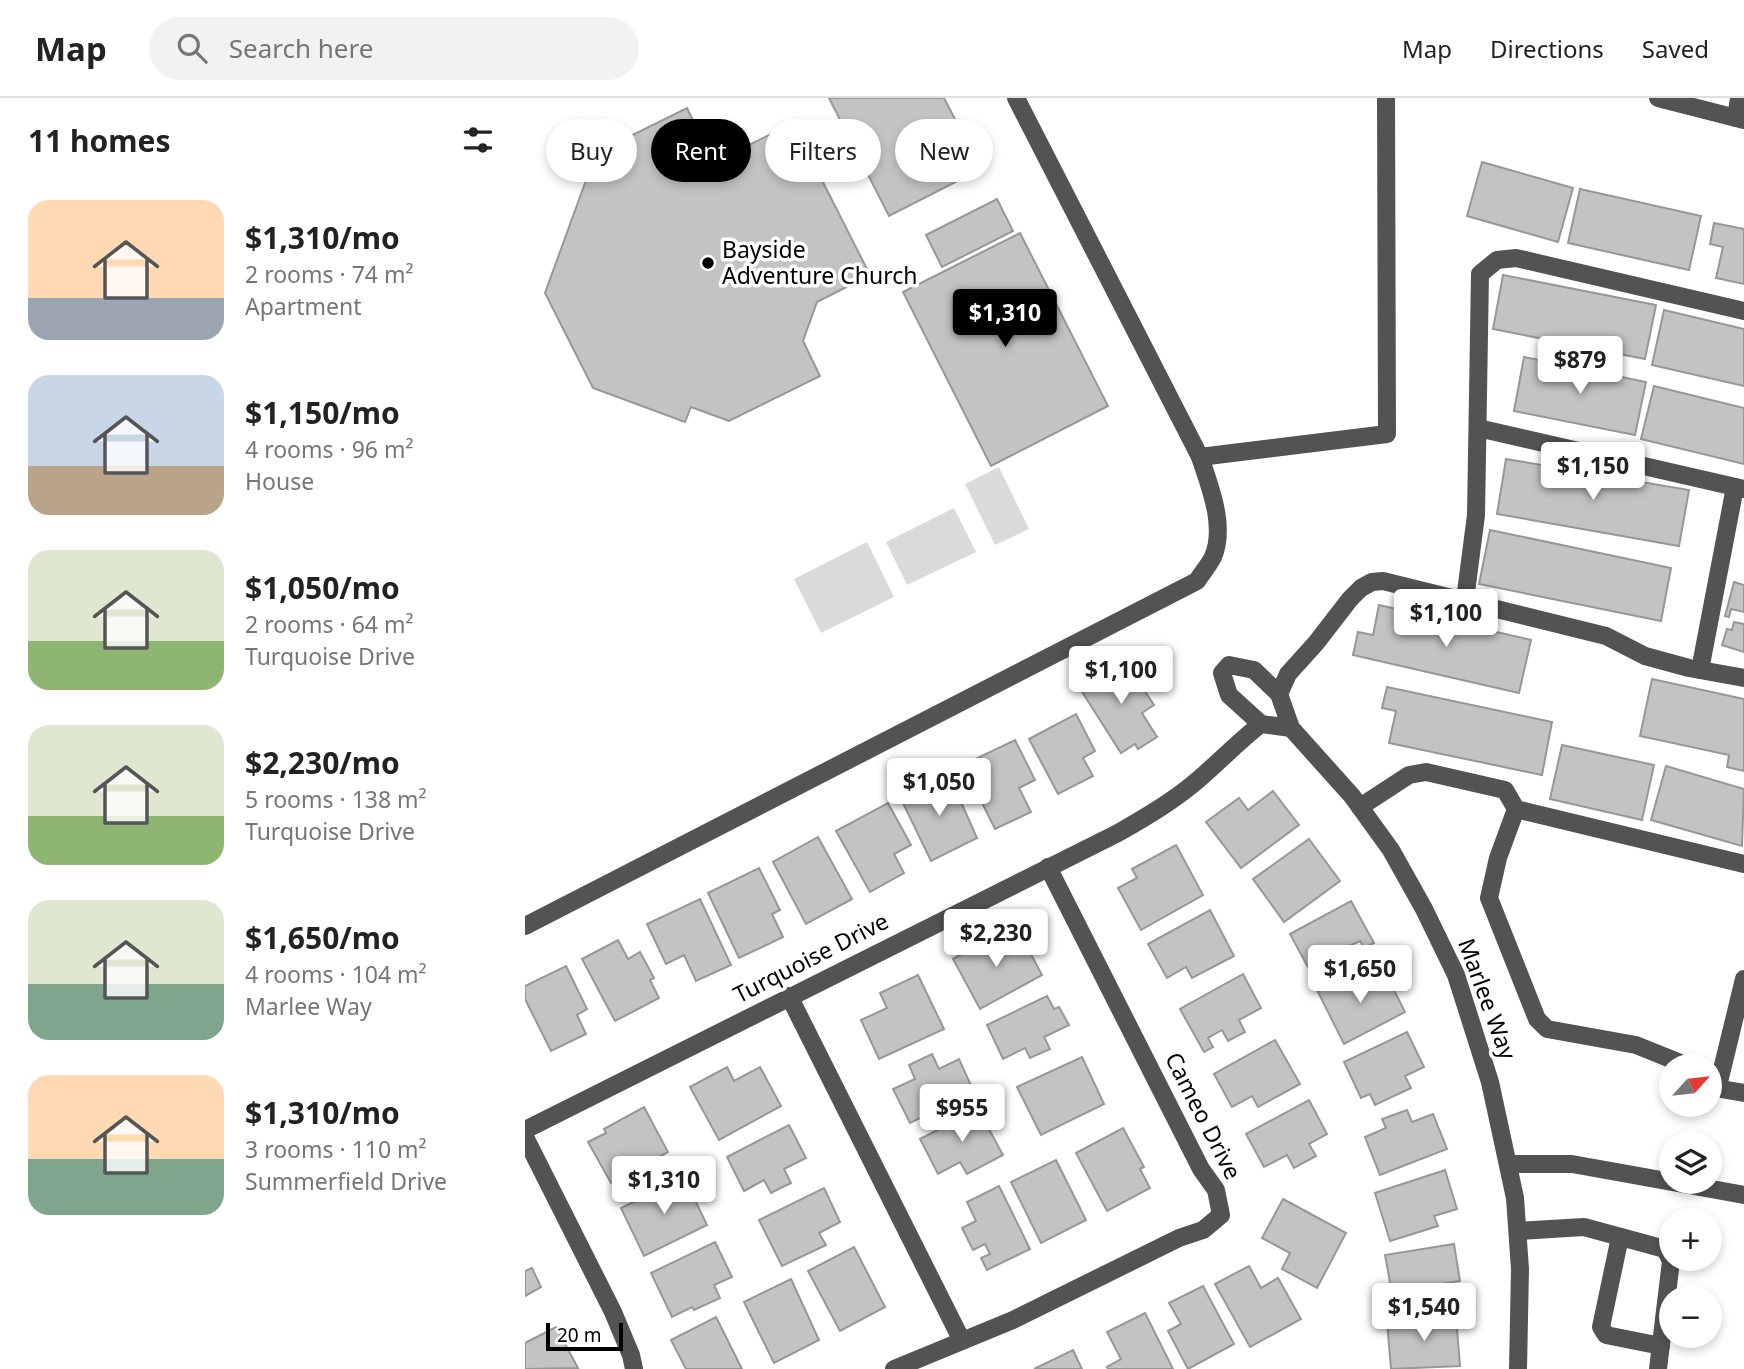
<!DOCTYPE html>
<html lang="en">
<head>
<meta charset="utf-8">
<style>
  body { margin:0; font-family:"Noto Sans",sans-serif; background:#f2f2f2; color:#222; height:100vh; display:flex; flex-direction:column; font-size:26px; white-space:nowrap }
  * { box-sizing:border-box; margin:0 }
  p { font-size:23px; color:#767676 }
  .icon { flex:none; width:38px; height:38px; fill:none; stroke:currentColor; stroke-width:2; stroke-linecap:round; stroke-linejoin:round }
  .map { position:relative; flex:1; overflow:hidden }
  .details { display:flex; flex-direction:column; background:#fff; width:525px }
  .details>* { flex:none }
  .hud { position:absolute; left:21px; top:21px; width:665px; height:63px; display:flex; gap:14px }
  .needle { width:46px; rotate:63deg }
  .fabs { position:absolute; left:1134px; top:956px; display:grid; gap:14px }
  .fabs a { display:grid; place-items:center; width:63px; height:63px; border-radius:50%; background:#fff; box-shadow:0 4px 10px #0003; font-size:35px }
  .scale { position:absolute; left:21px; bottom:18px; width:77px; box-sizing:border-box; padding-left:7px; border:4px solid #000; border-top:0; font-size:19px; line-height:24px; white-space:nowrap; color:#000; -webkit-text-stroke:5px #fff; paint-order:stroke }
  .price { position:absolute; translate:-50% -60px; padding:0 16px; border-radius:7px; background:#fff; color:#222; font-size:23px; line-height:46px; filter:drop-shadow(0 2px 4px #0008) }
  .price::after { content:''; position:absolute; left:50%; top:42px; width:21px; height:16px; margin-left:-10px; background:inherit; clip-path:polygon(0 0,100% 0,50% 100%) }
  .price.current { background:#000; color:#fff }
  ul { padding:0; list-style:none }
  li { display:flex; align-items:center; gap:21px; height:175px; padding:0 28px }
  li span { display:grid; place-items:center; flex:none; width:196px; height:140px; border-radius:21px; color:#555 }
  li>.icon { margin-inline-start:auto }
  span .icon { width:84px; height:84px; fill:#fffc; stroke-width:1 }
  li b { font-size:30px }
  h2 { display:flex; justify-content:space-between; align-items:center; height:84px; padding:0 28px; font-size:30px }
  .chip { padding:0 24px; border-radius:32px; background:#fff; box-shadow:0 4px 10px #0003; font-size:24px; line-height:63px }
  .chip.current { background:#000; color:#fff }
  header { display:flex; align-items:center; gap:42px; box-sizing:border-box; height:98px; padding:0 35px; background:#fff; border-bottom:2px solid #e0e0e0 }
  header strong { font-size:33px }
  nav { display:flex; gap:38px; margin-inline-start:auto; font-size:24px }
  .search { width:490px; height:63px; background:#f2f2f2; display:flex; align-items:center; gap:18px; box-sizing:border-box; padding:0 24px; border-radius:38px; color:#767676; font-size:26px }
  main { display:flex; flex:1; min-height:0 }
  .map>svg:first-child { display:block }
  .green { fill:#dadada }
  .building { fill:#c3c3c3; stroke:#979797; stroke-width:2 }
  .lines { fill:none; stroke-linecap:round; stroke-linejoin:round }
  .minor { stroke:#535353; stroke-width:18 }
  .poi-dot { fill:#000; stroke:#fff; stroke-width:2.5 }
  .labels { text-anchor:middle; stroke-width:7; stroke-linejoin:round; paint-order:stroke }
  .poi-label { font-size:23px; fill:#000; stroke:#fff; text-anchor:start }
  .street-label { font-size:23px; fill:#000; stroke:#fff }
</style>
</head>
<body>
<header>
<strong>Map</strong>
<div class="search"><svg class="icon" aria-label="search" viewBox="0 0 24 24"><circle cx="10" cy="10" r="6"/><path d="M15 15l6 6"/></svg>Search here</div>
<nav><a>Map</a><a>Directions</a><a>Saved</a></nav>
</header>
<main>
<section class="details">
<h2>11 homes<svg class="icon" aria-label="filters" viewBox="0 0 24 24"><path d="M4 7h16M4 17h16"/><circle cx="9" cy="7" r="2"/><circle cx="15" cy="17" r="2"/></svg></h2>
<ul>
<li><span style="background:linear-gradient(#ffd9b3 70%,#9aa5b1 0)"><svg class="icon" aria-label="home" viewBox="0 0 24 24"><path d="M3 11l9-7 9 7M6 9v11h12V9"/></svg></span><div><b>$1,310/mo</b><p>2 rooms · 74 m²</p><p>Apartment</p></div></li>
<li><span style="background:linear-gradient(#c9d6e8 65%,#b9a48a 0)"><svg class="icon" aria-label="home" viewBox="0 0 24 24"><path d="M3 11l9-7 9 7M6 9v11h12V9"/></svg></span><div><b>$1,150/mo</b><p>4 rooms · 96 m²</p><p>House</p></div></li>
<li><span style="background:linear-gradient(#dfe7d0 65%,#8fb573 0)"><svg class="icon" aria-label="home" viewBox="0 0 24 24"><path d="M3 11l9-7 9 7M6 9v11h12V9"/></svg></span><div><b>$1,050/mo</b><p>2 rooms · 64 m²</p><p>Turquoise Drive</p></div></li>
<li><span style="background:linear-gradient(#dfe7d0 65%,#8fb573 0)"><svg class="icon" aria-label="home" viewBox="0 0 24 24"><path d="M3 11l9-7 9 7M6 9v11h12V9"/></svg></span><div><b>$2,230/mo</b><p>5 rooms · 138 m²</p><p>Turquoise Drive</p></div></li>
<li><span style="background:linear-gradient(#dfe7d0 60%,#7fa58c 0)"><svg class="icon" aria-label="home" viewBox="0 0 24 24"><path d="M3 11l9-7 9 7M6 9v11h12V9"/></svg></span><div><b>$1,650/mo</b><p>4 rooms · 104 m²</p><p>Marlee Way</p></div></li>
<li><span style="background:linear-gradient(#ffd9b3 60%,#7fa58c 0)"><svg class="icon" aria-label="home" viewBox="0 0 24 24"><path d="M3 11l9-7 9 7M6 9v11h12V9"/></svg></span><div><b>$1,310/mo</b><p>3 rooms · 110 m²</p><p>Summerfield Drive</p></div></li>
</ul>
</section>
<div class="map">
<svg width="1219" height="1271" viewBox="0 0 1219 1271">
  <rect width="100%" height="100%" fill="#fff"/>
  <g class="green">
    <path d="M474,369L504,431L470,447L440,386Z"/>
    <path d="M429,410L451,454L382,487L361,444Z"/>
    <path d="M342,444L369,499L296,535L269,481Z"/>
  </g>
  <g class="building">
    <path d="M304,0H419L456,71L364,118Z"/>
    <path d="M162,10L173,33L218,50L268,25L345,177L292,204L278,243L295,278L204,323L166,309L160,324L68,290L20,195L71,55Z"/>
    <path d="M957,64L1048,90L1033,144L942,118Z"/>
    <path d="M1055,91L1176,118L1164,172L1043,145Z"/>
    <path d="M472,101L488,133L417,169L401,137Z"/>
    <path d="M1189,125L1219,131V186L1191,180L1198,149L1185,146Z"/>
    <path d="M495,135L583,308L466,368L378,194Z"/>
    <path d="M978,177L1131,207L1120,261L968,231Z"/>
    <path d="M1139,212L1219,231V288L1127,267Z"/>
    <path d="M999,259L1121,284L1110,337L989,313Z"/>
    <path d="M1129,288L1219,310V366L1116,341Z"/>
    <path d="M981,361L1164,392L1154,448L972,416Z"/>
    <path d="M965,432L1146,470L1136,523L954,486Z"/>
    <path d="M1209,484L1219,487V514L1206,511L1204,519L1200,518Z"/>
    <path d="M854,507L1006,542L994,595L828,557L833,534L848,537Z"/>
    <path d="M1209,524L1219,526V554L1197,547L1202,531L1207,532Z"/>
    <path d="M598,560L629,607L617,615L632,639L613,651L610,646L596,655L554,589Z"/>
    <path d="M1127,581L1219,601V673L1202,669L1204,657L1115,638Z"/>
    <path d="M862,589L1027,624L1017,677L864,645L871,613L857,610Z"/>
    <path d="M551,616L570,653L558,660L568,678L533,696L504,641Z"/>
    <path d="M490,642L510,682L494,690L506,714L470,731L438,667Z"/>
    <path d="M1037,647L1129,667L1117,722L1025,701Z"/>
    <path d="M1141,668L1219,691L1217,748L1126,722Z"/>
    <path d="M424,677L452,740L406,763L376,701Z"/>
    <path d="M748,693L774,727L716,770L681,724L714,700L723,712Z"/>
    <path d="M363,705L386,747L369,756L379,775L345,794L311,733Z"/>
    <path d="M293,739L327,801L281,826L248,764Z"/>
    <path d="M784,741L815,783L759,824L728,781Z"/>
    <path d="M651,747L678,797L616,832L593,790L612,780L607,771Z"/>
    <path d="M234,770L255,812L247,816L258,839L214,860L183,795Z"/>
    <path d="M175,801L206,867L171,883L159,857L141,866L122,826Z"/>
    <path d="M826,803L849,845L839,850L835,843L824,848L831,861L809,872L803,860L784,871L765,836Z"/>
    <path d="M685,812L709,858L667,880L661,869L642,880L623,846Z"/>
    <path d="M475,835L484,851L499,843L517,877L455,911L428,861Z"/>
    <path d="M93,842L103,861L115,854L129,880L125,882L134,900L90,923L57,861Z"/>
    <path d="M41,868L62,911L52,917L61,936L26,953L0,901V888Z"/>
    <path d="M829,873L837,888L861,876L880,914L819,946L792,892Z"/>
    <path d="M718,876L736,910L714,922L720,934L703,943L697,932L683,940L688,949L679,954L655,911Z"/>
    <path d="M393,877L419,931L354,961L336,922L362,910L355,895Z"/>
    <path d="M522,898L529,911L534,909L544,927L519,939L525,951L505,960L500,950L478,961L462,927Z"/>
    <path d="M882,934L899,969L880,978L886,990L850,1007L845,996L836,1000L819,964Z"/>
    <path d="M750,942L775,986L733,1009L727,998L707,1009L689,976Z"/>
    <path d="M407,956L414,971L434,961L449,994L385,1025L368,991L390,981L384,967Z"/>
    <path d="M557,959L579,1006L516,1037L492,989Z"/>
    <path d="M202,969L209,983L235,969L256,1008L194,1042L165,989Z"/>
    <path d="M784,1002L802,1036L784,1046L791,1058L769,1070L762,1057L739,1069L721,1036Z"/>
    <path d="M119,1009L143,1054L86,1085L63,1044L81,1035L79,1031Z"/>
    <path d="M453,1011L478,1057L442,1076L435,1064L413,1076L395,1041Z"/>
    <path d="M882,1012L887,1024L908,1016L922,1051L855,1077L840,1039L861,1030L857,1021Z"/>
    <path d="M264,1027L281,1060L259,1071L266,1085L246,1095L239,1082L219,1093L202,1059Z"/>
    <path d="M598,1030L619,1069L615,1071L625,1090L582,1113L551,1055Z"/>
    <path d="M531,1062L561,1122L516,1145L486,1084Z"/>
    <path d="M920,1072L932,1111L909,1118L913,1128L865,1143L850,1095Z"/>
    <path d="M159,1079L182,1127L119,1158L96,1110Z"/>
    <path d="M474,1088L505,1151L462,1172L456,1160L465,1156L460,1146L448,1152L437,1130L451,1123L442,1104Z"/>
    <path d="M299,1090L315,1124L294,1135L301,1147L257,1168L234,1122Z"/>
    <path d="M758,1101L821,1135L792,1190L757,1171L765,1155L737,1140Z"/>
    <path d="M190,1144L207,1179L189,1187L195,1200L169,1212L167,1209L147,1219L126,1175Z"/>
    <path d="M929,1146L935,1183L910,1187L913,1202L889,1206L886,1191L867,1195L860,1157Z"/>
    <path d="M329,1149L360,1209L315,1233L283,1173Z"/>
    <path d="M724,1168L736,1190L753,1180L776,1221L725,1249L690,1186Z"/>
    <path d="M7,1170L16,1189L0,1198V1173Z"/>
    <path d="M266,1181L294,1242L249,1265L219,1204Z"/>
    <path d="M678,1188L709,1246L663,1271L643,1233L656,1226L644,1205Z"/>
    <path d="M620,1215L648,1271H583L582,1269L596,1261L582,1234Z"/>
    <path d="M931,1218L935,1268L866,1271L862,1224Z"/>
    <path d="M191,1219L217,1271H161L146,1242Z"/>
    <path d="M31,1229L53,1270L0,1271V1245Z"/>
    <path d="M548,1252L557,1271H509Z"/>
  </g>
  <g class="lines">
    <g class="minor">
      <path d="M1133,0L1219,22"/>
      <path d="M1211,20L1214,0"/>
      <path d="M953,330L1219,391"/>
      <path d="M675,359L862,336L861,0"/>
      <path d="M940,502L951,417L955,176L972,162L991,160L1219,213"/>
      <path d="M1175,572L1210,389"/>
      <path d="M754,596L763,576L791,545L825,501L836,490L847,484L858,483L1081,538L1120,558L1164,570L1219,580"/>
      <path d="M736,626L704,597L697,575L704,567L729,572L754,596L766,630L827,698L866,752L899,811L931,877L965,984L990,1100L995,1171L993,1271"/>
      <path d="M835,709L884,677L901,674L980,692L991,711L1219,766"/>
      <path d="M991,711L973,760L964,800L1012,921L1022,931L1111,947L1163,968"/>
      <path d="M0,828L672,483C677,475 684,467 688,459C701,428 685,389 675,359L491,0"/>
      <path d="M264,898L437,1243"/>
      <path d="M1185,983L1196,991L1219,995"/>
      <path d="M1193,988L1219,881"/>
      <path d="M0,1032L593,735C621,719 650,702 674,681C695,663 714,643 736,626L766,630"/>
      <path d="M0,1039L88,1214L106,1257L109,1271"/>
      <path d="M984,1066H1047L1219,1097"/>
      <path d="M993,1133L1059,1129L1140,1151L1146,1163L1133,1271"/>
      <path d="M1095,1139L1076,1229L1081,1237L1136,1248"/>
      <path d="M369,1271L488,1222L654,1140L678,1132L696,1117L691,1092L676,1071L523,769"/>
    </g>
  </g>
  <circle class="poi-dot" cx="183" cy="165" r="7"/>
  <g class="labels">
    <g class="poi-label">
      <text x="197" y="160">Bayside<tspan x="197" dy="26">Adventure Church</tspan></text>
    </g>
    <g class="street-label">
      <text transform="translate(286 860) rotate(-27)" y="8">Turquoise Drive</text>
      <text transform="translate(962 901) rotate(70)" y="8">Marlee Way</text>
      <text transform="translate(678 1018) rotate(63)" y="8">Cameo Drive</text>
    </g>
  </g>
</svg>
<div class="fabs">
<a><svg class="needle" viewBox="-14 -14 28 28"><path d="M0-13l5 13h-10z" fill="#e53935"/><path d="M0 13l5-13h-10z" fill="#767676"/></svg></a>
<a><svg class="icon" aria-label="layers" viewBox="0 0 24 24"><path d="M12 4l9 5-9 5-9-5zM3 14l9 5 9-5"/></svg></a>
<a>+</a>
<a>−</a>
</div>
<div class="scale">20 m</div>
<b class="price current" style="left:480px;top:251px">$1,310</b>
<b class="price" style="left:1055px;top:298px">$879</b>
<b class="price" style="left:1068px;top:404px">$1,150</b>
<b class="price" style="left:921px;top:551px">$1,100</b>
<b class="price" style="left:596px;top:608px">$1,100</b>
<b class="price" style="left:414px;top:720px">$1,050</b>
<b class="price" style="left:471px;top:871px">$2,230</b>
<b class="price" style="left:835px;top:907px">$1,650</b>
<b class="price" style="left:437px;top:1046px">$955</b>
<b class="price" style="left:139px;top:1118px">$1,310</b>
<b class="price" style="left:899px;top:1245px">$1,540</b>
<div class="hud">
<a class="chip">Buy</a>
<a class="chip current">Rent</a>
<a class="chip">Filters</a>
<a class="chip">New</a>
</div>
</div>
</main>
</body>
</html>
